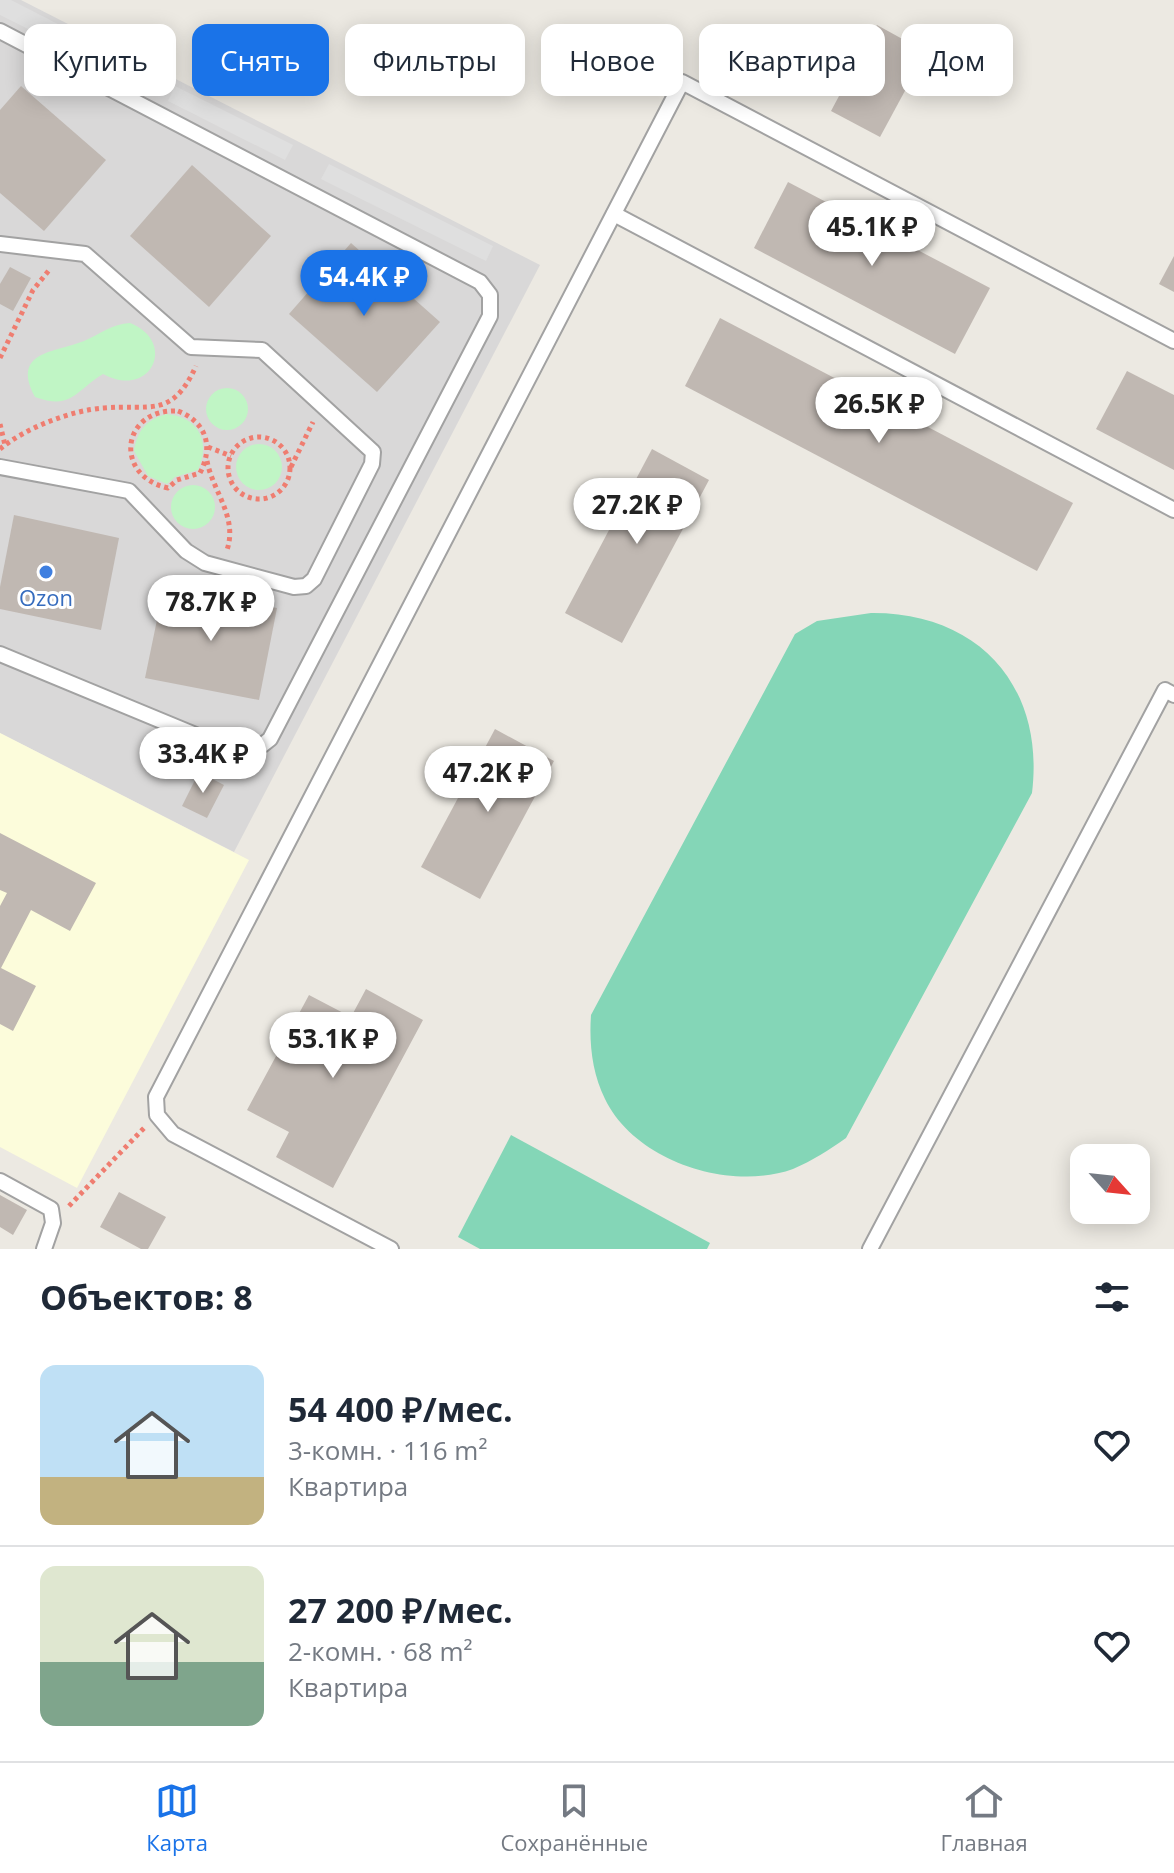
<!DOCTYPE html>
<html lang="ru">
<head>
<meta charset="utf-8">
<style>
  body { margin:0; font-family:"Open Sans",sans-serif; background:#f6f6f7; color:#1f2937; height:100vh; display:flex; flex-direction:column; font-size:30px; white-space:nowrap }
  * { box-sizing:border-box; margin:0 }
  p { font-size:26px; color:#747a83 }
  .icon { flex:none; width:44px; height:44px; fill:none; stroke:currentColor; stroke-width:2; stroke-linecap:round; stroke-linejoin:round }
  .map { position:relative; height:1249px; overflow:hidden }
  .side { display:flex; flex-direction:column; background:#fff; flex:1 }
  .side>* { flex:none }
  .banner { position:absolute; left:24px; top:24px; width:1126px; height:72px; display:flex; gap:16px }
  .needle { width:52px; rotate:117deg }
  .controls { position:absolute; left:1070px; top:1144px; display:grid; gap:16px }
  .controls a { display:grid; place-items:center; width:80px; height:80px; border-radius:16px; background:#fff; box-shadow:0 4px 20px #0003; font-size:40px }
  .price { position:absolute; translate:-50% -68px; padding:0 18px; border-radius:28px; background:#fff; color:#222; font-size:26px; line-height:52px; filter:drop-shadow(0 2px 4px #0008) }
  .price::after { content:''; position:absolute; left:50%; top:48px; width:24px; height:18px; margin-left:-12px; background:inherit; clip-path:polygon(0 0,100% 0,50% 100%) }
  .price.active { background:#1a73e8; color:#fff }
  ul { padding:0; list-style:none }
  li { display:flex; align-items:center; gap:24px; height:200px; padding:0 40px }
  li+li { border-top:2px solid #e0e1e3 }
  li span { display:grid; place-items:center; flex:none; width:224px; height:160px; border-radius:16px; color:#555 }
  li>.icon { margin-inline-start:auto }
  span .icon { width:96px; height:96px; fill:#fffc; stroke-width:1 }
  li b { font-size:34px }
  h2 { display:flex; justify-content:space-between; align-items:center; height:96px; padding:0 40px; font-size:34px }
  .pill { padding:0 28px; border-radius:16px; background:#fff; box-shadow:0 4px 20px #0003; font-size:28px; line-height:72px }
  .pill.active { background:#1a73e8; color:#fff }
  .dock { display:flex; justify-content:space-around; align-items:center; height:112px; border-top:2px solid #e0e1e3; background:#fff; font-size:22px; color:#747a83 }
  .dock a { display:grid; justify-items:center; gap:4px }
  .dock .active { color:#1a73e8 }
  .map>svg:first-child { display:block }
  .residential { fill:#d9d8d8 }
  .education { fill:#fcfcdb }
  .park { fill:#c0f5c5 }
  .pitch { fill:#84d6b7 }
  .parking { fill:#dfdfdf }
  .building { fill:#c0b8b2 }
  .lines { fill:none; stroke-linecap:round; stroke-linejoin:round }
  .lane-casing { stroke:#a2a2a2; stroke-width:18 }
  .path { stroke:#ef7d70; stroke-width:5; stroke-dasharray:4 4; stroke-linecap:butt }
  .lane { stroke:#fff; stroke-width:14 }
  .shop-dot { fill:#3f7fe0; stroke:#fff; stroke-width:3 }
  .labels { text-anchor:middle; stroke-width:6; stroke-linejoin:round; paint-order:stroke }
  .shop-label { font-size:22px; fill:#366cbe; stroke:#fff }
</style>
</head>
<body>
<div class="map">
<svg width="1174" height="1249" viewBox="0 0 1174 1249">
  <rect width="100%" height="100%" fill="#ece9e2"/>
  <path class="residential" d="M0,0H21L540,265L234,852L0,733Z"/>
  <path class="education" d="M0,733L249,860L77,1188L0,1147Z"/>
  <g class="park">
    <path d="M130,323C178,342 151,400 103,374C74,392 72,410 35,397C11,351 54,353 84,341C100,334 112,324 130,323Z"/>
    <circle cx="227" cy="409" r="21"/>
    <path d="M166,414C197,416 212,441 198,470L175,477L167,484L148,476L134,451C137,431 146,420 166,414Z"/>
    <circle cx="259" cy="467" r="23"/>
    <circle cx="193" cy="507" r="22"/>
  </g>
  <g class="pitch">
    <path d="M871,613C979,612 1045,687 1032,793L846,1138C829,1150 812,1161 793,1169C729,1192 635,1161 605,1099C592,1073 589,1043 591,1015L795,634L817,621Z"/>
    <path d="M511,1135L710,1243L707,1249H480L458,1237Z"/>
  </g>
  <g class="parking">
    <path d="M0,0H11L138,65L130,80L0,15Z"/>
    <path d="M175,86L293,145L285,160L168,101Z"/>
    <path d="M329,164L493,246L486,261L321,179Z"/>
  </g>
  <g class="building">
    <path d="M877,25L926,52L880,137L831,111Z"/>
    <path d="M21,86L106,160L44,231L0,193V110Z"/>
    <path d="M192,165L271,236L209,307L130,236Z"/>
    <path d="M788,182L990,288L955,354L754,248Z"/>
    <path d="M351,243L440,322L377,392L289,314Z"/>
    <path d="M1174,256V292L1159,284Z"/>
    <path d="M10,267L31,278L13,311L0,304V284Z"/>
    <path d="M720,318L1073,503L1037,571L685,386Z"/>
    <path d="M1127,371L1174,395V470L1096,429Z"/>
    <path d="M652,449L709,480L622,643L565,613Z"/>
    <path d="M14,515L119,538L101,630L0,609V587Z"/>
    <path d="M164,586L277,608L259,700L145,678Z"/>
    <path d="M495,729L554,761L480,899L421,867Z"/>
    <path d="M199,772L224,785L207,818L182,806Z"/>
    <path d="M0,833L96,883L70,931L31,910L1,968L36,986L13,1031L0,1024V906L7,893L0,890Z"/>
    <path d="M366,989L423,1020L333,1188L276,1157L289,1132L247,1110L309,995L351,1017Z"/>
    <path d="M119,1192L166,1217L148,1249H141L100,1227Z"/>
    <path d="M0,1195L27,1210L13,1235L0,1227Z"/>
  </g>
  <g class="lines">
    <defs>
      <g id="lane">
        <path d="M0,31L480,282L490,295V316L270,739L256,750L239,753L0,654"/>
        <path d="M614,214L1174,510"/>
        <path d="M0,244L85,254L191,347L262,350L373,452L372,464L314,579L306,586L294,587L205,563L186,551L129,491L0,467"/>
        <path d="M0,1181L51,1209L53,1223L44,1249"/>
        <path d="M391,1249L173,1134L157,1115L156,1097L682,82L1174,341"/>
        <path d="M870,1249L1165,690L1174,695"/>
      </g>
    </defs>
    <use href="#lane" class="lane-casing"/>
    <g class="path">
      <path d="M0,358L33,290L50,269"/>
      <path d="M178,411C206,422 214,446 200,473L177,480L168,488C113,476 121,408 178,411Z"/>
      <path d="M0,424L5,445"/>
      <circle cx="259" cy="468" r="31"/>
      <path d="M208,447L231,456"/>
      <path d="M0,449C25,428 72,410 104,408C151,404 172,419 196,366"/>
      <path d="M207,461C213,492 238,517 227,550"/>
      <path d="M291,467L313,422"/>
      <path d="M69,1206L145,1127"/>
    </g>
    <use href="#lane" class="lane"/>
  </g>
  <circle class="shop-dot" cx="46" cy="572" r="8"/>
  <g class="labels">
    <g class="shop-label">
      <text x="46" y="606">Ozon</text>
    </g>
  </g>
</svg>
<div class="controls">
<a><svg class="needle" viewBox="-14 -14 28 28"><path d="M0-13l5 13h-10z" fill="#e53935"/><path d="M0 13l5-13h-10z" fill="#747a83"/></svg></a>
</div>
<b class="price" style="left:872px;top:268px">45.1K ₽</b>
<b class="price active" style="left:364px;top:318px">54.4K ₽</b>
<b class="price" style="left:879px;top:445px">26.5K ₽</b>
<b class="price" style="left:637px;top:546px">27.2K ₽</b>
<b class="price" style="left:211px;top:643px">78.7K ₽</b>
<b class="price" style="left:203px;top:795px">33.4K ₽</b>
<b class="price" style="left:488px;top:814px">47.2K ₽</b>
<b class="price" style="left:333px;top:1080px">53.1K ₽</b>
<div class="banner">
<a class="pill">Купить</a>
<a class="pill active">Снять</a>
<a class="pill">Фильтры</a>
<a class="pill">Новое</a>
<a class="pill">Квартира</a>
<a class="pill">Дом</a>
</div>
</div>
<section class="side">
<h2>Объектов: 8<svg class="icon" aria-label="filters" viewBox="0 0 24 24"><path d="M4 7h16M4 17h16"/><circle cx="9" cy="7" r="2"/><circle cx="15" cy="17" r="2"/></svg></h2>
<ul>
<li><span style="background:linear-gradient(#bfe0f5 70%,#c2b280 0)"><svg class="icon" aria-label="home" viewBox="0 0 24 24"><path d="M3 11l9-7 9 7M6 9v11h12V9"/></svg></span><div><b>54 400 ₽/мес.</b><p>3-комн. · 116 m²</p><p>Квартира</p></div><svg class="icon" aria-label="heart" viewBox="0 0 24 24"><path d="M12 20l-8-8c-3-5 5-10 8-4 3-6 11-1 8 4z"/></svg></li>
<li><span style="background:linear-gradient(#dfe7d0 60%,#7fa58c 0)"><svg class="icon" aria-label="home" viewBox="0 0 24 24"><path d="M3 11l9-7 9 7M6 9v11h12V9"/></svg></span><div><b>27 200 ₽/мес.</b><p>2-комн. · 68 m²</p><p>Квартира</p></div><svg class="icon" aria-label="heart" viewBox="0 0 24 24"><path d="M12 20l-8-8c-3-5 5-10 8-4 3-6 11-1 8 4z"/></svg></li>
</ul>
</section>
<nav class="dock">
<a class="active"><svg class="icon" aria-label="map" viewBox="0 0 24 24"><path d="M3 6l6-2 6 2 6-2v14l-6 2-6-2-6 2zM9 4v14M15 6v14"/></svg>Карта</a>
<a><svg class="icon" aria-label="saved" viewBox="0 0 24 24"><path d="M7 4h10v16l-5-4-5 4z"/></svg>Сохранённые</a>
<a><svg class="icon" aria-label="home" viewBox="0 0 24 24"><path d="M3 11l9-7 9 7M6 9v11h12V9"/></svg>Главная</a>
</nav>
</body>
</html>
